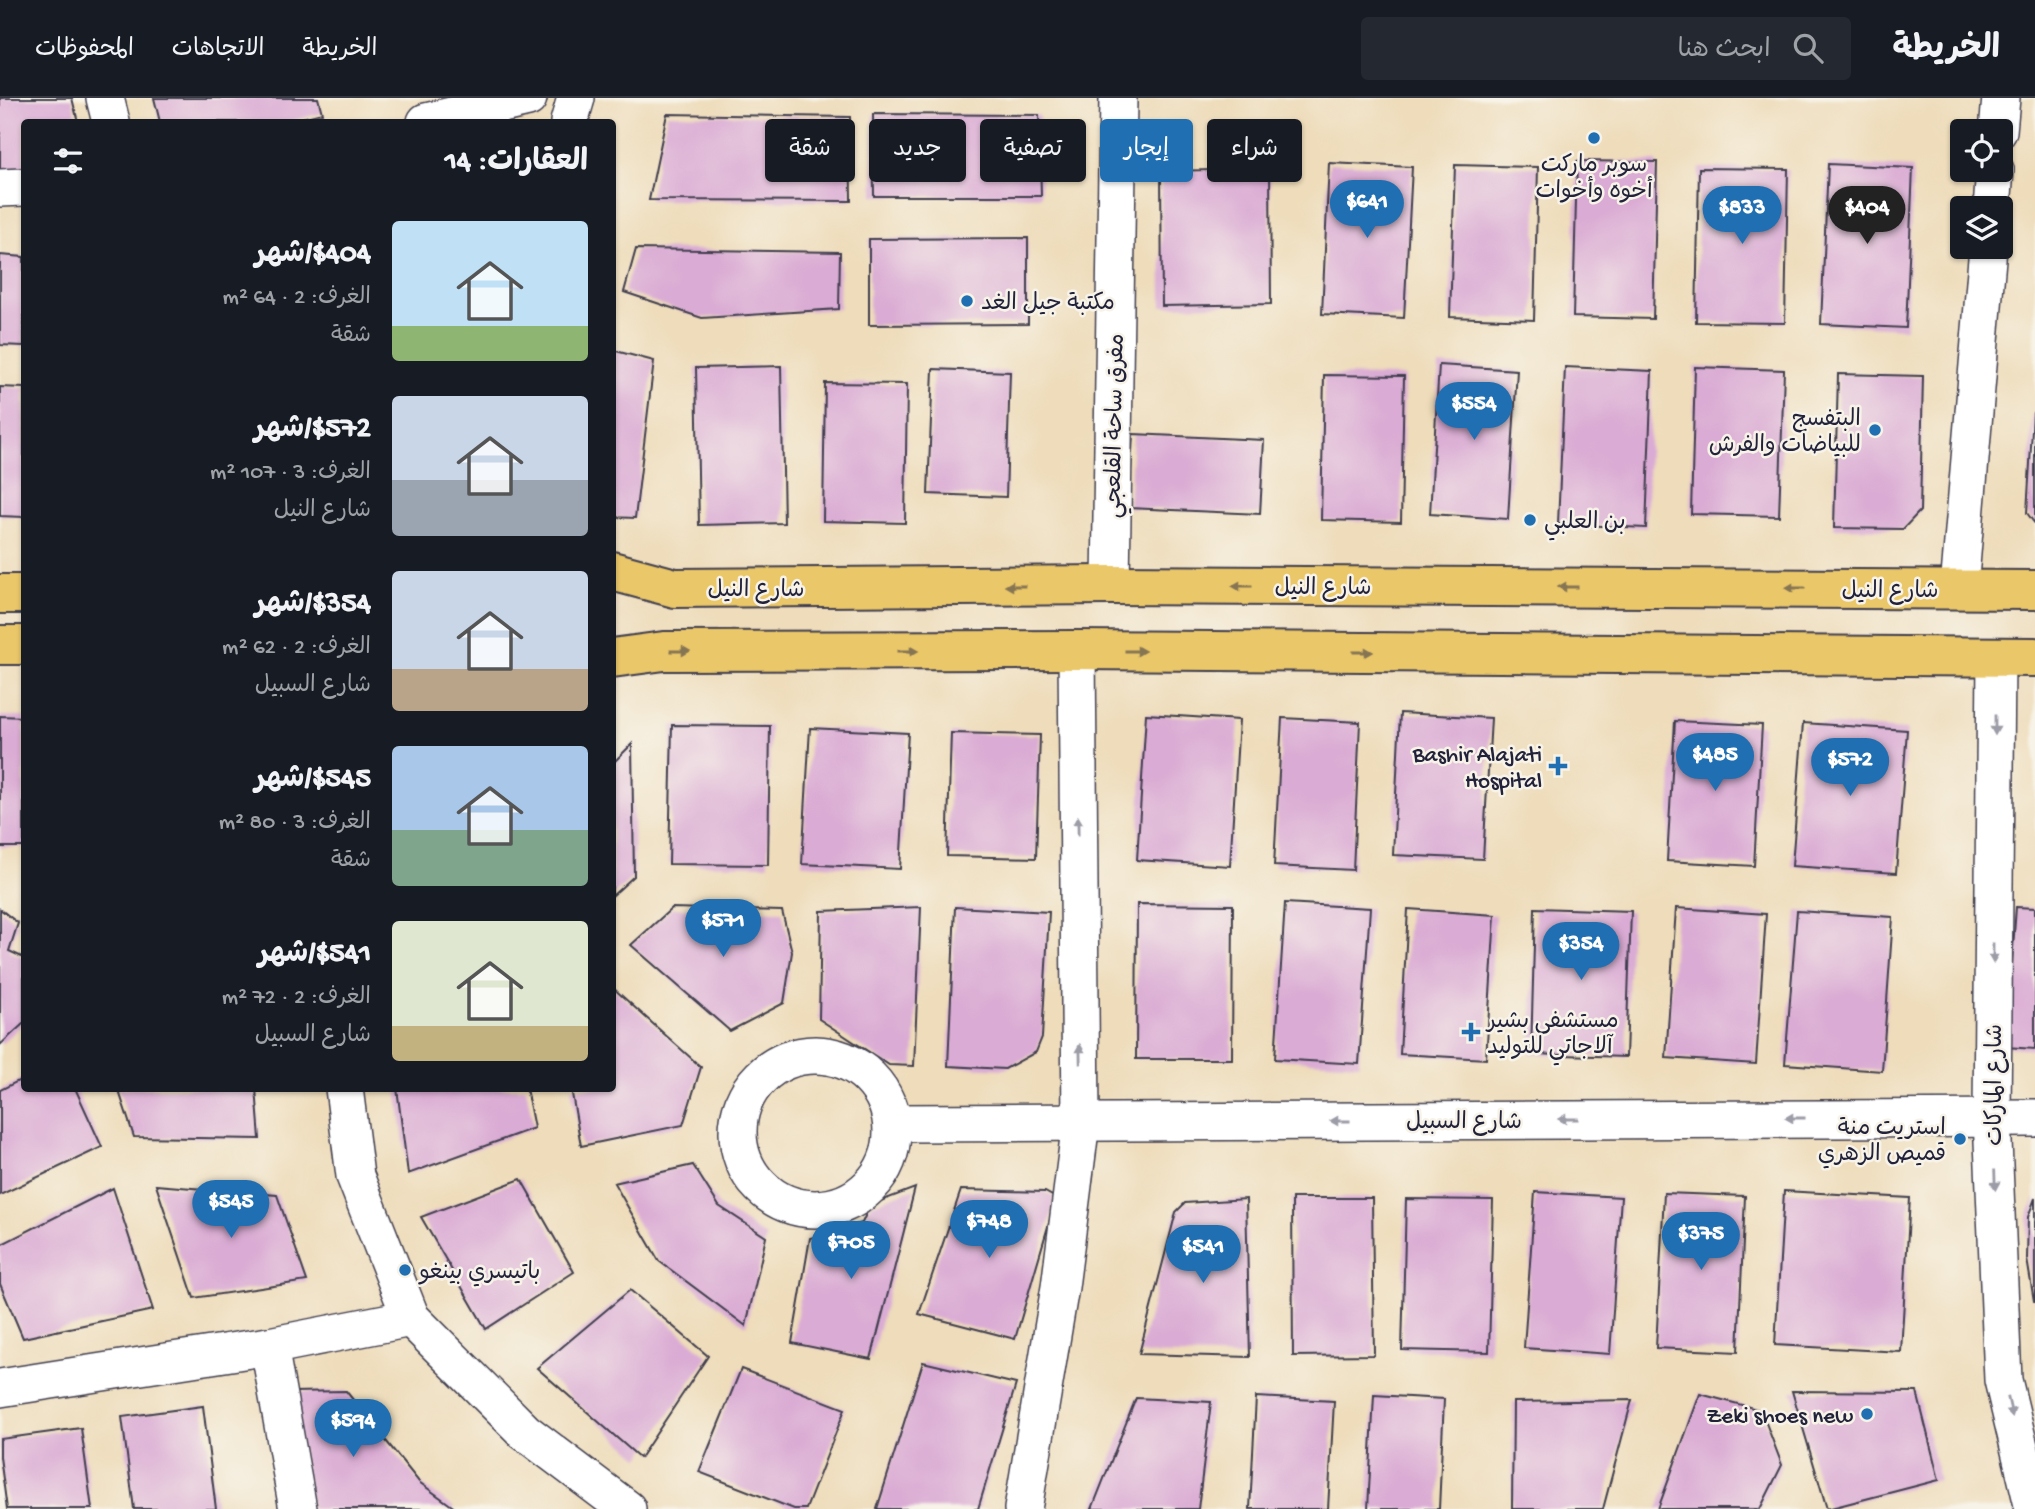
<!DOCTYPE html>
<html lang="ar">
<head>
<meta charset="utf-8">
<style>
  body { margin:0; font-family:"Gochi Hand","Playpen Sans Arabic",sans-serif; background:#242831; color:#f1f3f6; direction:rtl; height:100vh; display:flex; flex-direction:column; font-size:26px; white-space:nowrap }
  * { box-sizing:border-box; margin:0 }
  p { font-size:23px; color:#9ea1a6 }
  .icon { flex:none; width:38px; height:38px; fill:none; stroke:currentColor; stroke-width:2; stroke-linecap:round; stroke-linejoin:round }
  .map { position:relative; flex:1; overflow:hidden; direction:ltr }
  .sheet { position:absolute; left:21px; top:21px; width:595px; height:973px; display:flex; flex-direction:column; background:#171b24; border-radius:7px; box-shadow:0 2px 5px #0004; direction:rtl }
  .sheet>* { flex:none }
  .top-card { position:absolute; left:637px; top:21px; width:665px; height:63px; direction:rtl; display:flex; gap:14px }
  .fabs { position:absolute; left:1950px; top:21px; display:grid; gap:14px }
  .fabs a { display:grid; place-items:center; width:63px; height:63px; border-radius:7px; background:#171b24; box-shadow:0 2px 5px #0004; font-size:35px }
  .price { position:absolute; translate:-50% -60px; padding:0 16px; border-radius:24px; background:#1f6fb2; color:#fff; font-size:23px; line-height:46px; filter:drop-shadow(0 2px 4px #0008) }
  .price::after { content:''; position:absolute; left:50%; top:42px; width:21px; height:16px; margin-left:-10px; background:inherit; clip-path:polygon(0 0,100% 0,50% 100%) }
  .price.active { background:#222; color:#fff }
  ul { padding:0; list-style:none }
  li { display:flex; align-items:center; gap:21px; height:175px; padding:0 28px }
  li span { display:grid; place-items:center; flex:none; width:196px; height:140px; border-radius:7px; color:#555 }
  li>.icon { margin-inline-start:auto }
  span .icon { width:84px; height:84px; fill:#fffc; stroke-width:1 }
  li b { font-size:30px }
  h2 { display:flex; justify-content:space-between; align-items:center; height:84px; padding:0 28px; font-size:30px }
  .tag { padding:0 24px; border-radius:7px; background:#171b24; box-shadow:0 2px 5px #0004; font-size:24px; line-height:63px }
  .tag.active { background:#1f6fb2; color:#fff }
  header { display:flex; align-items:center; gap:42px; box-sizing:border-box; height:98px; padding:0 35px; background:#171b24; border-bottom:2px solid #363941 }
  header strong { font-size:33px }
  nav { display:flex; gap:38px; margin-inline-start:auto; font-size:24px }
  .search { width:490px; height:63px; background:#242831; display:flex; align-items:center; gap:18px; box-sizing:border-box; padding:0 24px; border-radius:7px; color:#9ea1a6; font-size:26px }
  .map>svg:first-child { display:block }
  .building { fill:#daabd4 }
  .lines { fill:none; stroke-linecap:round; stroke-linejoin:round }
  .minor-casing { stroke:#413e4e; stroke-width:40 }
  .major-casing { stroke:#413e4e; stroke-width:42 }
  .minor { stroke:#fff; stroke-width:37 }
  .major { stroke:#eac769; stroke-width:38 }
  .oneway { fill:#867452 }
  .oneway2 { fill:#9c9ca7 }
  .poi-dot { fill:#1f6fb2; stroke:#f7f3e8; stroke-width:2.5 }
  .labels { text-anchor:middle; stroke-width:5; stroke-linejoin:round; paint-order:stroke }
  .poi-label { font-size:23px; fill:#22223b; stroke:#f7f3e8; text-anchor:start }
  .street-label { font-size:23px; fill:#22223b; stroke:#f7f3e8 }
</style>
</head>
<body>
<header>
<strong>الخريطة</strong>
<div class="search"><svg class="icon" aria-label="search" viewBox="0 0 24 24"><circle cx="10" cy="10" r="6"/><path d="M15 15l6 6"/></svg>ابحث هنا</div>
<nav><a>الخريطة</a><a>الاتجاهات</a><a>المحفوظات</a></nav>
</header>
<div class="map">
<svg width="2035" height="1411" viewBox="0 0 2035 1411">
  <rect width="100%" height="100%" fill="#f7f3e8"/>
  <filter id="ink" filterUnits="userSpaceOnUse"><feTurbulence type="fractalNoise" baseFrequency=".0143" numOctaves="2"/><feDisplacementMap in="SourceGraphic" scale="14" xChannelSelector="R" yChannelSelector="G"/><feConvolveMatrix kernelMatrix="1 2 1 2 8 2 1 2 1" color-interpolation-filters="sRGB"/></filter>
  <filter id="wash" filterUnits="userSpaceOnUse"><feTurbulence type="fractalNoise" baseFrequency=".00686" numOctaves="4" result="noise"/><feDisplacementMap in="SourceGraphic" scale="28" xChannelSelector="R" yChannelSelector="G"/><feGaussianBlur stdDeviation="1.57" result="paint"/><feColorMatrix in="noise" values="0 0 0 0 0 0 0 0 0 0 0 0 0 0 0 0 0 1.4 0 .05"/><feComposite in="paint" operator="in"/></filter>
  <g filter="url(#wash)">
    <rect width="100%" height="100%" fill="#eedcba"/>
    <g id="blocks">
      <g class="building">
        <path d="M0,0H72L78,24H24V74L0,75Z"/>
        <path d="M154,0H318L322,15L286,24H160Z"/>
        <path d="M667,16L850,19L851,103L649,102Z"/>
        <path d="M873,16L1039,17L1041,98H874Z"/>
        <path d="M1577,63L1657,64L1653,221L1573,219Z"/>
        <path d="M1329,65L1412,69L1404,220L1322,216Z"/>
        <path d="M1828,66L1913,70L1906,230L1821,226Z"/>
        <path d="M1455,67L1538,69L1534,222L1450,219Z"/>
        <path d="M1699,70L1788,71L1785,225L1696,224Z"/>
        <path d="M1270,71L1271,206L1162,208L1161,73Z"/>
        <path d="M1028,140V226L869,227V141Z"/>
        <path d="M636,151L840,154L839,211L702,220L624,194Z"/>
        <path d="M0,157L24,159V248L0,247Z"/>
        <path d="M612,252L654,263L635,420L612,419Z"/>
        <path d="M1439,267L1517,272L1508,421L1430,416Z"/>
        <path d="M781,268L784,425L699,427L696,270Z"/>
        <path d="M1565,269L1652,273L1646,430L1558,426Z"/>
        <path d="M1695,269L1784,272L1779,418L1691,416Z"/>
        <path d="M933,271L1010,274L1006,399L928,396Z"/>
        <path d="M1838,276L1923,278L1920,413L1903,431L1834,430Z"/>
        <path d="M1324,277L1404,278L1401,424L1321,422Z"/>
        <path d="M825,285L907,286L905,425L823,423Z"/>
        <path d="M0,289L24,290V419L0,418Z"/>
        <path d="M2033,315H2035V426L2027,415Z"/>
        <path d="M1133,336L1264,342L1260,416L1129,410Z"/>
        <path d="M1400,615L1491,620L1483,761L1393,757Z"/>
        <path d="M1146,616L1239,622L1230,768L1137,762Z"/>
        <path d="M0,618L24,619V749H0Z"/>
        <path d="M1282,620L1360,624L1353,772L1274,768Z"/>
        <path d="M1675,623L1762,627L1754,768L1667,763Z"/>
        <path d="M1803,625L1907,632L1896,775L1792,768Z"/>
        <path d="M672,627L770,628L768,767L669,766Z"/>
        <path d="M810,630L908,635L900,771L802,766Z"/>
        <path d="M951,635L1040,637L1036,760L947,758Z"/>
        <path d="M632,646L634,778L612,798V666Z"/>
        <path d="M1285,805L1370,810L1359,966L1275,961Z"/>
        <path d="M1137,806L1233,807L1232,961H1136Z"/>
        <path d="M921,809L914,968L889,967L819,921L821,813Z"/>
        <path d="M955,809L1049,814L1042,939L1036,954L1005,971L948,968Z"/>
        <path d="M2016,809L2035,810V951L2006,949Z"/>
        <path d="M672,810L782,813L792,854L784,905L730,933L631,847Z"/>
        <path d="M1535,810L1631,813L1626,959L1531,956Z"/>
        <path d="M1676,810L1766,816L1756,966L1666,960Z"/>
        <path d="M0,811L18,825L9,853L24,860V925L0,947Z"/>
        <path d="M1408,811L1495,817L1486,961L1400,956Z"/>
        <path d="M1797,813L1893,819L1882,973L1785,966Z"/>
        <path d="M612,889L701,969L683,1027L581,1048L571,990H612Z"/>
        <path d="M24,980V990H75L102,1049L0,1097V992Z"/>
        <path d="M118,990H256L260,1041L134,1039Z"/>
        <path d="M397,990H526L534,1030L408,1076Z"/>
        <path d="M693,1067L719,1108L766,1139L746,1228L659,1163L614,1085Z"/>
        <path d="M521,1081L574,1174L486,1231L421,1119Z"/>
        <path d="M156,1087L277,1097L307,1183L194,1200Z"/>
        <path d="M113,1090L153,1212L23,1240L0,1186V1147Z"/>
        <path d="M915,1090L871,1261L792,1245L810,1140L862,1125L870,1107Z"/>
        <path d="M961,1092L1045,1094L1054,1099L1051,1118L1015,1241L919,1216Z"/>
        <path d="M1784,1093L1910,1100L1901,1254L1775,1247Z"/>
        <path d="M1535,1094L1621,1099L1610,1256L1524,1250Z"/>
        <path d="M1664,1095L1745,1098L1738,1254L1656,1250Z"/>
        <path d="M1292,1100H1372L1374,1257L1293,1258Z"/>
        <path d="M2035,1100V1203H2034L2027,1161L2028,1119Z"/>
        <path d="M1246,1101L1250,1259L1139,1256L1176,1114L1185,1105Z"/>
        <path d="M1406,1101L1493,1102L1489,1254L1402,1252Z"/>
        <path d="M630,1192L708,1258L640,1360L537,1270Z"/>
        <path d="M923,1264L1016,1286L978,1411H877Z"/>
        <path d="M741,1271L845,1311L806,1411H794L699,1374Z"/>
        <path d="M346,1293L419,1384L456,1411H312L291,1294Z"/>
        <path d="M1792,1293L1917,1294L1939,1382L1827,1411Z"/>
        <path d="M1700,1296L1761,1312L1782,1367L1760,1411H1658Z"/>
        <path d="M1374,1297L1444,1301L1439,1411H1368Z"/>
        <path d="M1256,1299L1334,1303L1328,1411H1250Z"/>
        <path d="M1136,1300L1211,1304L1198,1411H1092Z"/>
        <path d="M1632,1302L1603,1411H1512L1513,1304Z"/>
        <path d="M203,1308L216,1411H134L122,1319Z"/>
        <path d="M81,1330L92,1411H7L0,1359V1341Z"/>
      </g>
    </g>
  </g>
  <g filter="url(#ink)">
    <use href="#blocks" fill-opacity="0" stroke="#413e4e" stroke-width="2"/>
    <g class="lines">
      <defs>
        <g id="minor">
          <path d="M105,0L111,24"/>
          <path d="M426,24L528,0"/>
          <path d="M569,24L576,0"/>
          <path d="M1998,33L2001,0"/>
          <path d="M0,90L24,89"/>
          <path d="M1992,110L1995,72"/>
          <path d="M1111,487L1118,0"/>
          <path d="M1959,491L1988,149"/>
          <path d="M1996,559L1992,1019L2003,1282L2034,1411"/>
          <circle cx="815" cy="1034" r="77"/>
          <path d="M344,990L355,1078L411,1220L525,1334L627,1411"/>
          <path d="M893,1025L2035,1020"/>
          <path d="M269,1248L298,1411"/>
          <path d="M0,1290L269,1248L411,1220"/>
          <path d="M1023,1411L1060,1189L1081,1024L1077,552"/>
        </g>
        <g id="major">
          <path d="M612,473L675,490L1111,487L2035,492"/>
          <path d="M0,496H24"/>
          <path d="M0,547H24"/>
          <path d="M612,560L664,553L1077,552L2035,559"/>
        </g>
      </defs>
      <use href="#minor" class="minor-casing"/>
      <use href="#major" class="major-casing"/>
      <use href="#minor" class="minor"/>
      <use href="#major" class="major"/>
    </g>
    <defs><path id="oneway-solid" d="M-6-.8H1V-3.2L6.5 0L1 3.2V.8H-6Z" transform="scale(1.75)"/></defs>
    <g class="oneway">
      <use href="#oneway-solid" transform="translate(1015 488) rotate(180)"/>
      <use href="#oneway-solid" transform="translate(1242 488) rotate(-180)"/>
      <use href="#oneway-solid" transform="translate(1568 489) rotate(-180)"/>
      <use href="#oneway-solid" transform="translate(1795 490) rotate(-180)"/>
      <use href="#oneway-solid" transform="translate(680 553)"/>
      <use href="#oneway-solid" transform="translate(908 553)"/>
      <use href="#oneway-solid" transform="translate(1135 553)"/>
      <use href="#oneway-solid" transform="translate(1363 554)"/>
    </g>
    <g class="oneway2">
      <use href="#oneway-solid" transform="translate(1995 627) rotate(90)"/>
      <use href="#oneway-solid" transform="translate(1078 728) rotate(-91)"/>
      <use href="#oneway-solid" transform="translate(1993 855) rotate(90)"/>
      <use href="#oneway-solid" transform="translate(1080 956) rotate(-91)"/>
      <use href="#oneway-solid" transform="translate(1795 1020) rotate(180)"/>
      <use href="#oneway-solid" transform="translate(1568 1021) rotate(180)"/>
      <use href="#oneway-solid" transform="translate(1340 1023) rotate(180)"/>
      <use href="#oneway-solid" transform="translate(1995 1082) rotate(88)"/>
      <use href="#oneway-solid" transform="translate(2010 1309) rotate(77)"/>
    </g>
  </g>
  <g class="poi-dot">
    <circle cx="1594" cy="40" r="7"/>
    <circle cx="967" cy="203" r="7"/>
    <circle cx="1875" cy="332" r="7"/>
    <circle cx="1530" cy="422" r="7"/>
    <path d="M1554.5 657.5h7v7h7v7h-7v7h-7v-7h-7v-7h7z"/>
    <path d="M1467.5 923.5h7v7h7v7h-7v7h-7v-7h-7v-7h7z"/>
    <circle cx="1960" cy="1041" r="7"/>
    <circle cx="405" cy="1172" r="7"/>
    <circle cx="1867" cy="1316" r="7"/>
  </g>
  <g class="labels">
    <g class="poi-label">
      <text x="1594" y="73" text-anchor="middle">سوبر ماركت<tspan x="1594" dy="26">أخوه وأخوات</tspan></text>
      <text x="981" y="211">مكتبة جيل الغد</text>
      <text x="1861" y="327" text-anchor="end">البتفسج<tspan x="1861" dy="26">للبياضات والفرش</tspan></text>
      <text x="1544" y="430">بن العلبي</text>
      <text x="1542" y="663" text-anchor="end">Bashir Alajati<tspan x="1542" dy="26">Hospital</tspan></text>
      <text x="1487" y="929">مستشفى بشير<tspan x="1487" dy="26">آلاجاتي للتوليد</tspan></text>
      <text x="1946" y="1036" text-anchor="end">استريت منة<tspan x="1946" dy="26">قميص الزهري</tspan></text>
      <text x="419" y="1180">باتيسري بينغو</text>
      <text x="1853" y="1324" text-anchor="end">Zeki shoes new</text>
    </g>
    <g class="street-label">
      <text transform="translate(1113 328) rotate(-89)" y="8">مفرق ساحة القلعجي</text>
      <text x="1323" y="496">شارع النيل</text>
      <text x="756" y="498">شارع النيل</text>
      <text x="1890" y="499">شارع النيل</text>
      <text transform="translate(1993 987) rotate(-90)" y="8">شارع الماركات</text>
      <text x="1464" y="1030">شارع السبيل</text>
    </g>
  </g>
</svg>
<div class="fabs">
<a><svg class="icon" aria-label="locate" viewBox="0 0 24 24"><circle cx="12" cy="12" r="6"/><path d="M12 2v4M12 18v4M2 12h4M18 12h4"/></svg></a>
<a><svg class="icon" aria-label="layers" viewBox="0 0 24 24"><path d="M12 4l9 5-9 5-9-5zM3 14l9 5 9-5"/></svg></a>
</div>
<b class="price" style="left:1367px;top:142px">$641</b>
<b class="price" style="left:1742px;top:148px">$833</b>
<b class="price active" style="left:1867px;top:148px">$404</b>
<b class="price" style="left:1474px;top:344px">$554</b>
<b class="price" style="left:1715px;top:695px">$485</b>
<b class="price" style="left:1850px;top:700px">$572</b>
<b class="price" style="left:723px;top:861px">$571</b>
<b class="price" style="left:1581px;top:884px">$354</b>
<b class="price" style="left:231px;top:1142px">$545</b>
<b class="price" style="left:989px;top:1162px">$748</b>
<b class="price" style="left:1701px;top:1174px">$375</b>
<b class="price" style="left:851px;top:1183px">$705</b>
<b class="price" style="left:1203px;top:1187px">$541</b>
<b class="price" style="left:353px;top:1361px">$594</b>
<div class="top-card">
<a class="tag">شراء</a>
<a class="tag active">إيجار</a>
<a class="tag">تصفية</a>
<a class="tag">جديد</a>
<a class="tag">شقة</a>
</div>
<section class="sheet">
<h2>العقارات: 14<svg class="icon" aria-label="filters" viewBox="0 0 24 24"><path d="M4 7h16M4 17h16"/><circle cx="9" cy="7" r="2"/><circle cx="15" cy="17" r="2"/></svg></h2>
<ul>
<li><span style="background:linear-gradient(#bfe0f5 75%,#8fb573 0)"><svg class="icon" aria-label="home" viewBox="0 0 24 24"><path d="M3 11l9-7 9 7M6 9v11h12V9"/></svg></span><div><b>$404/شهر</b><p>الغرف: 2 · 64 m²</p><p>شقة</p></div></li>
<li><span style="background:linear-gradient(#c9d6e8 60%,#9aa5b1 0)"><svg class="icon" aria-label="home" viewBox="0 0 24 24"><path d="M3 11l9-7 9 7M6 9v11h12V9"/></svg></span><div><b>$572/شهر</b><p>الغرف: 3 · 107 m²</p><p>شارع النيل</p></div></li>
<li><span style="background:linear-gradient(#c9d6e8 70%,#b9a48a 0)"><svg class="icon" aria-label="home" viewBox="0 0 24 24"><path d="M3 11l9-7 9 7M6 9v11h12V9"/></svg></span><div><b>$354/شهر</b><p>الغرف: 2 · 62 m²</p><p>شارع السبيل</p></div></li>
<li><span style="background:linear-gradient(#a9c7e8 60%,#7fa58c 0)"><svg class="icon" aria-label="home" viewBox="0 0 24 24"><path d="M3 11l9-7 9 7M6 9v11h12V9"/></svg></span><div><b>$545/شهر</b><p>الغرف: 3 · 80 m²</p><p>شقة</p></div></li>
<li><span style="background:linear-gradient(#dfe7d0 75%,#c2b280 0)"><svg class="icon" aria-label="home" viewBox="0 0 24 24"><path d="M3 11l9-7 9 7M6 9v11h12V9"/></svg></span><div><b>$541/شهر</b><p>الغرف: 2 · 72 m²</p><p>شارع السبيل</p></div></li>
</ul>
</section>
</div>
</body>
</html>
